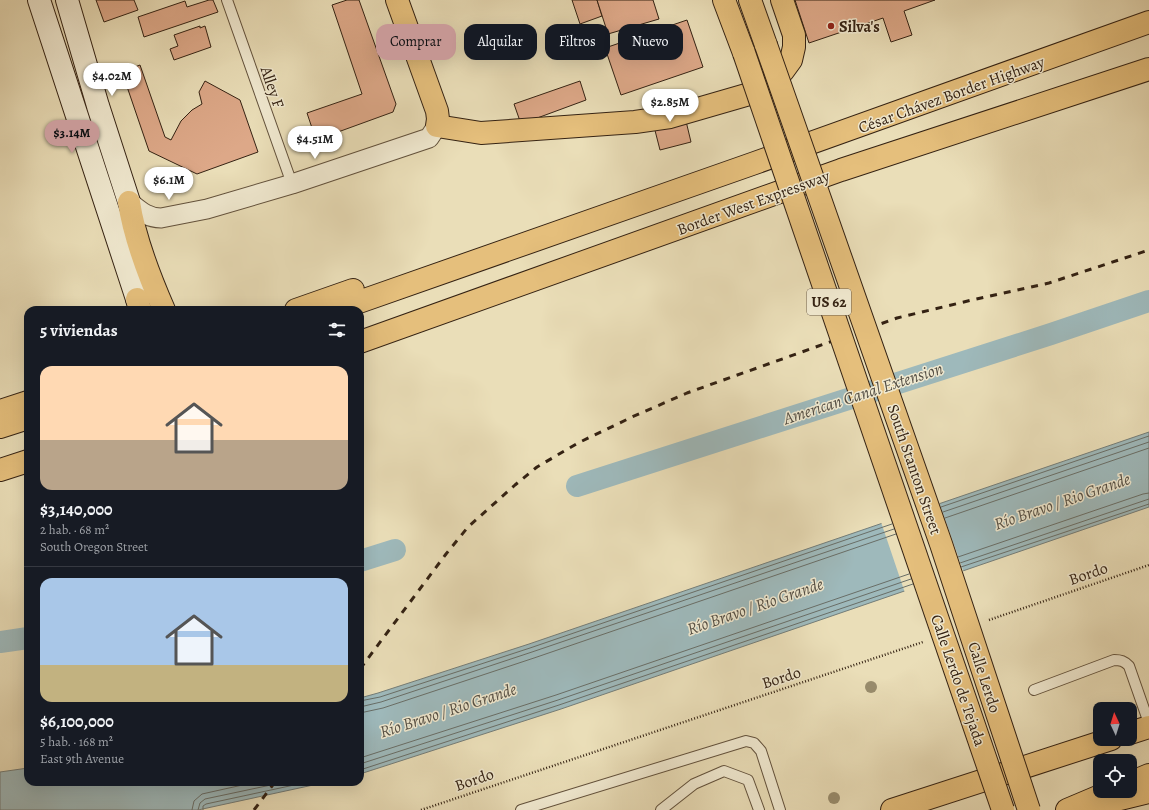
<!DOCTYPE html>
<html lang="es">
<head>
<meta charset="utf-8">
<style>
  body { margin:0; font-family:Alegreya,serif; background:#20242c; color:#f1f3f6; height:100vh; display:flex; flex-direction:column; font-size:15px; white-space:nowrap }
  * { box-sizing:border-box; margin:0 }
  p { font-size:13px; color:#9ea1a6 }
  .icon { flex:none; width:22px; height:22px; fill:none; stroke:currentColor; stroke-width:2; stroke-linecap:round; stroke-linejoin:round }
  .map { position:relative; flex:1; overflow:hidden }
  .side { position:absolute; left:24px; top:306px; width:340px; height:480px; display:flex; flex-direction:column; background:#171b24; border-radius:12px; box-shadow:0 4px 16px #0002 }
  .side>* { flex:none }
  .guide { position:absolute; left:376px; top:24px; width:380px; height:36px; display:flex; gap:8px }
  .needle { width:26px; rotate:356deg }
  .buttons { position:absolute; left:1093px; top:702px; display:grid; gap:8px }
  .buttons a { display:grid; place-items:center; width:44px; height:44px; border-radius:8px; background:#171b24; box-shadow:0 4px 16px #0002; font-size:20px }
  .price { position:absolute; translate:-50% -34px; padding:0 9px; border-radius:14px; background:#fff; color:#222; font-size:13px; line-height:26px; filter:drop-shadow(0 1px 2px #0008) }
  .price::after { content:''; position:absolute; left:50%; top:24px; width:12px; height:9px; margin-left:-6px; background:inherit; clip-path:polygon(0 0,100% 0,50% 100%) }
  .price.current { background:#c59692; color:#111 }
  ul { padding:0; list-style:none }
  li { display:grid; align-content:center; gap:8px; height:212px; padding:0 16px }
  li+li { border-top:1px solid #363941 }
  li span { display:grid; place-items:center; height:124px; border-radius:12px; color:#555 }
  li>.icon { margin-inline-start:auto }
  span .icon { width:72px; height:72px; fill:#fffc; stroke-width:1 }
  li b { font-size:17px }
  h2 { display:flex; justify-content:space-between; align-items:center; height:48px; padding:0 16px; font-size:17px }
  .chip { padding:0 14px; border-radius:12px; background:#171b24; box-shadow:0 4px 16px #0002; font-size:14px; line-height:36px }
  .chip.current { background:#c59692; color:#111 }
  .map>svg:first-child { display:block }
  .water { fill:#9eb9bb; stroke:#747d78 }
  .pier { fill:#eadeb8 }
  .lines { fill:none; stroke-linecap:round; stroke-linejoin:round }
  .shore { stroke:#696e67; stroke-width:1 }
  .canal { stroke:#9eb9bb; stroke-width:22 }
  .building { fill:#dda888; stroke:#342213 }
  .lane-casing { stroke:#62513c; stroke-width:12 }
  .street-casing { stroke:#62513c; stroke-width:21 }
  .secondary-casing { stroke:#342213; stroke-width:24 }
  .primary-casing { stroke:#342213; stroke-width:24 }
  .highway-casing { stroke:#342213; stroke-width:24 }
  .path { stroke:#342213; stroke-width:2.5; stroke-dasharray:1 2; stroke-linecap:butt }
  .lane { stroke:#f1ead1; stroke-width:10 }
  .street { stroke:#f1ead1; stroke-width:19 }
  .secondary { stroke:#f1ead1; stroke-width:22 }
  .primary { stroke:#e5bf7c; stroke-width:22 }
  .highway { stroke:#e5bf7c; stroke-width:22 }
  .rail { stroke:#342213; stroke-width:3; stroke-dasharray:7 7; stroke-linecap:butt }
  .primary-bridge-casing { stroke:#342213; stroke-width:24; stroke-linecap:butt }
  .primary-bridge { stroke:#e5bf7c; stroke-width:22 }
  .tree { fill:#998d6e }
  .poi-dot { fill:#8f2418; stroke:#f1ead1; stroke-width:1.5 }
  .labels { text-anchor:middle; stroke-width:3; stroke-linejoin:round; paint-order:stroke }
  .shield { fill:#f1ead1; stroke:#6d5e4c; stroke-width:1 }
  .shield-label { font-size:15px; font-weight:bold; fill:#342213 }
  .poi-label { font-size:16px; font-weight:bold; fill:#342213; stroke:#f1ead1; text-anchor:start }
  .street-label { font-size:16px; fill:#342213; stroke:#f1ead1 }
  .water-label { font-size:17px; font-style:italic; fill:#544f45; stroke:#f1ead1 }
</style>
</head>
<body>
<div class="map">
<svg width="1149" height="810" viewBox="0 0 1149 810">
  <rect width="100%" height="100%" fill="#eadeb8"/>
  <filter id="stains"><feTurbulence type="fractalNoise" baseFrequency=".005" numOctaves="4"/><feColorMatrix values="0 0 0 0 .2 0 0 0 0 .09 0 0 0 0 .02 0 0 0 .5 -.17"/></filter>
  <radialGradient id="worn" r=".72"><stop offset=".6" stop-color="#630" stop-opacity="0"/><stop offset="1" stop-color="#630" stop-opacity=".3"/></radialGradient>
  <g class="water">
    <path d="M1149,432V507L561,709L360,774V698L378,693L529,644Z"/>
    <path d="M28,768V782H327L198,810H0V772Z"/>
  </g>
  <path class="pier" d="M939,502L964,573L905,593L881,522Z"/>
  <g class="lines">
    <g class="shore">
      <path d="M941,507L1149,436"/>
      <path d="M943,512L1149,442"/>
      <path d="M945,518L1149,448"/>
      <path d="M958,557L1143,494L1149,493"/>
      <path d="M960,563L1149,499"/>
      <path d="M961,567L1149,504"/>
      <path d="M360,701L380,697L530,648L892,524"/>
      <path d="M360,707L381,702L532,652L894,529"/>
      <path d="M360,713L383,708L534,658L896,534"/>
      <path d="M360,758L556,695L909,574"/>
      <path d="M360,764L558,700L911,579"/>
      <path d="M360,770L559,705L913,584"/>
      <path d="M192,810L194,801L202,794L256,782"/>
      <path d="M198,810L200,803L205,799L285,782"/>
      <path d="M203,810V806L206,804L308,782"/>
    </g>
    <g class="canal">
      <path d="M577,486L1051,334L1149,301"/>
      <path d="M360,561L395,550"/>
      <path d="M0,642L28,638"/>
    </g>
  </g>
  <g class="building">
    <path d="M96,0H134L138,10L104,22Z"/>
    <path d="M209,0H213L218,12L144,37L138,17L185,1L187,7Z"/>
    <path d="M347,0H359L396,104L393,112L316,140L307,113L362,94L332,5Z"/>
    <path d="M572,0H597L602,16L580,24Z"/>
    <path d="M597,0H653L659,19L608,34Z"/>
    <path d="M795,0H935L904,11L912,35L891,42L883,18L809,43Z"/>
    <path d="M687,20L703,67L621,95L605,48Z"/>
    <path d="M200,26V28L205,26L211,47L174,60L170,49L178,46L174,35Z"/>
    <path d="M140,65L165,137L171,140L181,121L192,110L202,104L199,92L205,81L240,100L258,152L197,174L149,151L122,72Z"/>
    <path d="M580,81L586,100L521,124L514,104Z"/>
    <path d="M680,96L691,142L660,150L648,103Z"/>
  </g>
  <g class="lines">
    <defs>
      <g id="lane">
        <path d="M227,0L292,184"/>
        <path d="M1034,690L1114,660C1121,660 1124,661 1129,666L1149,723"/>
        <path d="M521,810L746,741L754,743L761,751L780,810"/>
        <path d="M661,810L694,784L724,771L748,780L759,810"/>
      </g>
      <path id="street" d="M129,202C139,210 147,218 161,218L207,209L292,184L429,138L437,126"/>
      <g id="secondary">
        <path d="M39,0L137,299"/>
        <path d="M67,0L98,106L129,202"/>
      </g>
      <g id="primary">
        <path d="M397,0L437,111L438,119L437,126L481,133L635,122L670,117L746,95L767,85L783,71L791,60L794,47V35L782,0"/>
        <path d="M724,0L744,53"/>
        <path d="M750,0L766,45"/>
        <path d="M1091,806L1149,792"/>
      </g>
      <g id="highway">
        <path d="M129,202C134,237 150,278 164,310"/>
        <path d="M137,299L140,310"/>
        <path d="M296,310L353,290"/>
        <path d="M336,310L752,164L1149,22"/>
        <path d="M360,342L841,170L1149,69"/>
        <path d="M0,411L28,402"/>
        <path d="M0,427L28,418"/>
        <path d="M0,470L28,461"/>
        <path d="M1130,733L1149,727"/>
        <path d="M1130,783L1149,775"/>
        <path d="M892,810L1111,739"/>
        <path d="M1067,810L1112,791"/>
      </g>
    </defs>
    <use href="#lane" class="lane-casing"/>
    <use href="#street" class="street-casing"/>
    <use href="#secondary" class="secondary-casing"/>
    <use href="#primary" class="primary-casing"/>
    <use href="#highway" class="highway-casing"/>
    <g class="path">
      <path d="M989,620L1149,565"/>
      <path d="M421,810L923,642"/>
    </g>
    <use href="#lane" class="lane"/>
    <use href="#street" class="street"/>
    <use href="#secondary" class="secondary"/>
    <use href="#primary" class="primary"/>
    <use href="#highway" class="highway"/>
    <g class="rail">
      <path d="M360,669L446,554L468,527L515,485L537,467L578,443L632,417L687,393L897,318L972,300L1049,283L1149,250"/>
      <path d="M254,810L275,782"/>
    </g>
    <defs>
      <g id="primary-bridge">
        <path d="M766,45L941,544L1029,810"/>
        <path d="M744,53L1003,810"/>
      </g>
    </defs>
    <use href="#primary-bridge" class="primary-bridge-casing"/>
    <use href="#primary-bridge" class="primary-bridge"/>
  </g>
  <g class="tree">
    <circle cx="871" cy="687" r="6"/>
    <circle cx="834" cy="798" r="6"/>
  </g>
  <circle class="poi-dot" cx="831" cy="26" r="4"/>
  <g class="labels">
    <rect class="shield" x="807" y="289" width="44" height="26" rx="3"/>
    <g class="shield-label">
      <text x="829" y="307">US 62</text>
    </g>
    <g class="poi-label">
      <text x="839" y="32">Silva's</text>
    </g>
    <g class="street-label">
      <text transform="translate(273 87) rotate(71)" y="6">Alley F</text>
      <text transform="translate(951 94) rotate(-20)" y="6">César Chávez Border Highway</text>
      <text transform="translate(753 202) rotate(-20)" y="6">Border West Expressway</text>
      <text transform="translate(915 469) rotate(71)" y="6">South Stanton Street</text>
      <text transform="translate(1088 573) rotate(-19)" y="6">Bordo</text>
      <text transform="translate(781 677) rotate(-18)" y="6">Bordo</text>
      <text transform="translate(985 677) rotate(72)" y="6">Calle Lerdo</text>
      <text transform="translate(959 680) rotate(71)" y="6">Calle Lerdo de Tejada</text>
      <text transform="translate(474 779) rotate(-19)" y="6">Bordo</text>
    </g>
    <g class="water-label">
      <text transform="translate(863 393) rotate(-18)" y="6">American Canal Extension</text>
      <text transform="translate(1062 501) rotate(-19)" y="6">Río Bravo / Rio Grande</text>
      <text transform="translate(755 606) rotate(-19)" y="6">Río Bravo / Rio Grande</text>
      <text transform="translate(448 710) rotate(-18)" y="6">Río Bravo / Rio Grande</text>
    </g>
  </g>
  <rect width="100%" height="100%" filter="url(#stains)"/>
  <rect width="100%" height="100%" fill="url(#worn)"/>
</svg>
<div class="buttons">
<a><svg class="needle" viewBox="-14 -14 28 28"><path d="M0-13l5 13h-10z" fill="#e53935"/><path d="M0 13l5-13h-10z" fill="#9ea1a6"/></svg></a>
<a><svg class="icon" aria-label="locate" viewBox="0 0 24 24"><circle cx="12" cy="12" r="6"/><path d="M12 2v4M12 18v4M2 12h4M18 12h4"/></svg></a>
</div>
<b class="price" style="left:112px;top:97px">$4.02M</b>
<b class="price" style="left:670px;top:123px">$2.85M</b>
<b class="price current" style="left:72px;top:154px">$3.14M</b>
<b class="price" style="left:315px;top:160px">$4.51M</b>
<b class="price" style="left:169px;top:201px">$6.1M</b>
<div class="guide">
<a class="chip current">Comprar</a>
<a class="chip">Alquilar</a>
<a class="chip">Filtros</a>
<a class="chip">Nuevo</a>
</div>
<section class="side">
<h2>5 viviendas<svg class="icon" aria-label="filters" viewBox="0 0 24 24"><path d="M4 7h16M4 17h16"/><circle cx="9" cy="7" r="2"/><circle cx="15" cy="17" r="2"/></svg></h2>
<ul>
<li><span style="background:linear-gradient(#ffd9b3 60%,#b9a48a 0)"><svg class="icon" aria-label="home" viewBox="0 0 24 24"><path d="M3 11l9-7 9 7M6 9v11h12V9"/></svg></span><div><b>$3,140,000</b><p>2 hab. · 68 m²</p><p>South Oregon Street</p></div></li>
<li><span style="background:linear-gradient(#a9c7e8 70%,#c2b280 0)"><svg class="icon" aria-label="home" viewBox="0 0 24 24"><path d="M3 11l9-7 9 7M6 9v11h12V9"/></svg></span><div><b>$6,100,000</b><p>5 hab. · 168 m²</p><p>East 9th Avenue</p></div></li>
</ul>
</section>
</div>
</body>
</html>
